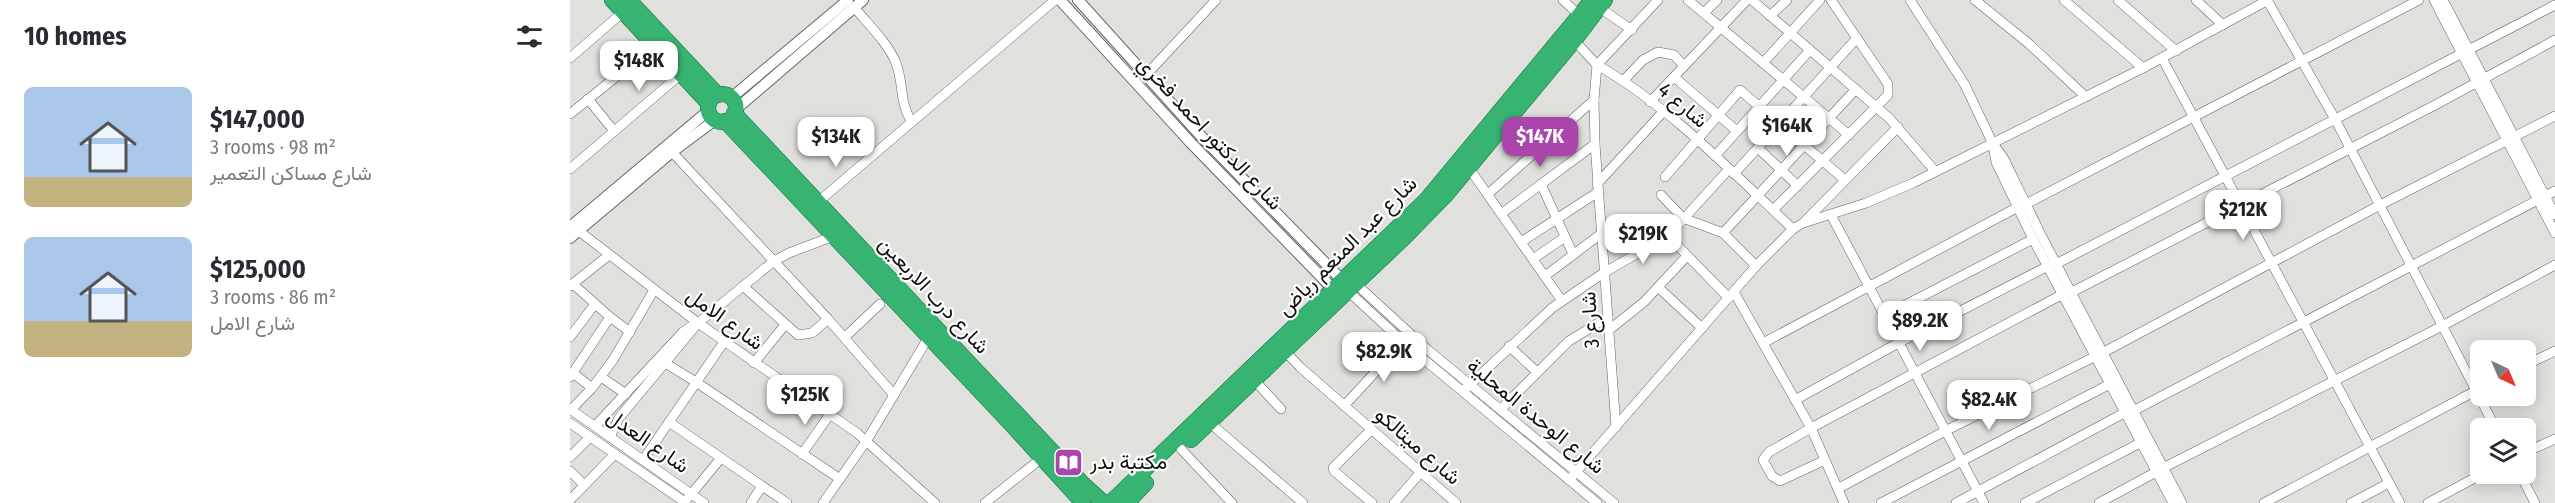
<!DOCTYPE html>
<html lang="en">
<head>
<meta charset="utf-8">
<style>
  body { margin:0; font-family:"Fira Sans Condensed",Vazirmatn,sans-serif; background:#f2f2f3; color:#2b2b33; height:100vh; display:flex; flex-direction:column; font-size:22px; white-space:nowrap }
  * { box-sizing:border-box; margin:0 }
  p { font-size:20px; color:#7c7c81 }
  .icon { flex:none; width:33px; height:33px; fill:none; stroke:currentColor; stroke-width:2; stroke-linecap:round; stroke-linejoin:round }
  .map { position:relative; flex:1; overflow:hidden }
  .details { display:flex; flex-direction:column; background:#fff; width:570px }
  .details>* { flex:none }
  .needle { width:39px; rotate:136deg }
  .tools { position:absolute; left:1900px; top:340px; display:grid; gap:12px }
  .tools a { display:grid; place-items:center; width:66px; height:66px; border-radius:9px; background:#fff; box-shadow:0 3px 15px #0003; font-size:30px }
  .price { position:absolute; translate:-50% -51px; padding:0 14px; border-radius:12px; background:#fff; color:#222; font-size:20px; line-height:39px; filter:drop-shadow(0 2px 3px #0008) }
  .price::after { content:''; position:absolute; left:50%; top:36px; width:18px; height:14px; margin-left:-9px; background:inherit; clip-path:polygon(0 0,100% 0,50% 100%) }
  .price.active { background:#aa46ab; color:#fff }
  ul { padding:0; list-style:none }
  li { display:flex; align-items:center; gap:18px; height:150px; padding:0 24px }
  li span { display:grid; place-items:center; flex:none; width:168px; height:120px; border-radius:9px; color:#555 }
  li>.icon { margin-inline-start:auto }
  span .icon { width:72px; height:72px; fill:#fffc; stroke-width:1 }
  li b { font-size:26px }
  h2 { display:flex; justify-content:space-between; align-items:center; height:72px; padding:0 24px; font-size:26px }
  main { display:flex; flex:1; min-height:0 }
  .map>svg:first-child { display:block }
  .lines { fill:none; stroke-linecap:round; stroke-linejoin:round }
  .minor-casing { stroke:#656662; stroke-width:10 }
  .tertiary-casing { stroke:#656662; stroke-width:12 }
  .trunk-casing { stroke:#0a6f38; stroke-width:16 }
  .minor { stroke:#fff; stroke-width:9 }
  .tertiary { stroke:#fff; stroke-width:10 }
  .trunk { stroke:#38b472; stroke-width:15 }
  .labels { text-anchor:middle; stroke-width:4.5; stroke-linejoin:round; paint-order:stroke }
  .street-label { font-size:21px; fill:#11110f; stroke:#fff }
  .poi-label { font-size:21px; fill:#11110f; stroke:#fff; text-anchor:start }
</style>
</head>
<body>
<main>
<section class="details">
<h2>10 homes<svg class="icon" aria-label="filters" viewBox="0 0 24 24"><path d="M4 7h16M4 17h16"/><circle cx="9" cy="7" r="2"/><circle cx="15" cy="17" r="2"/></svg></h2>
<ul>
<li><span style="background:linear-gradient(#a9c7e8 75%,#c2b280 0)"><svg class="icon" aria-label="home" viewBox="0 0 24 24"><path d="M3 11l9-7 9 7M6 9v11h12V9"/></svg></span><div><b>$147,000</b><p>3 rooms · 98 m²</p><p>شارع مساكن التعمير</p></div></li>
<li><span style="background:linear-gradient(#a9c7e8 70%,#c2b280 0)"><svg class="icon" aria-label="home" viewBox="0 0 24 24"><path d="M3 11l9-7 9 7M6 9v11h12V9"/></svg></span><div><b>$125,000</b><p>3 rooms · 86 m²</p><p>شارع الامل</p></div></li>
</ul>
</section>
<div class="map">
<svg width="1985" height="503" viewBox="0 0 1985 503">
  <rect width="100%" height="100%" fill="#e0e1dc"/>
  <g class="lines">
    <defs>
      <g id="minor">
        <path d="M993,0L1010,16"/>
        <path d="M1088,0L1027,65C1098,105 1163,173 1223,229"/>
        <path d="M1118,0L1279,135"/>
        <path d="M1182,0L1319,118L1365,171"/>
        <path d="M1340,0L1395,85L1422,142L1434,159L1471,235L1612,503"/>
        <path d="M1405,0L1458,43L1516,97"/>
        <path d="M1494,0L1573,68"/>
        <path d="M1548,0L1606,51"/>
        <path d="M1626,0L1653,25"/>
        <path d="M1697,0L1765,119L1926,429"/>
        <path d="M1864,0L1985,233"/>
        <path d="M1873,0L1985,215"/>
        <path d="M284,7C298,24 318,43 326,63C334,84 329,101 341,121"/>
        <path d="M1030,8L1062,30"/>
        <path d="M1134,13L1147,0"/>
        <path d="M1200,16L1217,0"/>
        <path d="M1002,38L1027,65L1024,100L1025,144L1046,427"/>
        <path d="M0,58L53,12"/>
        <path d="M1592,58L1830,503"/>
        <path d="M1193,63L1250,0"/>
        <path d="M576,75L646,0"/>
        <path d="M1104,77L1167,131"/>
        <path d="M1054,80L1073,60L1088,52L1104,55L1114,66"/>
        <path d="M18,99L44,131"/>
        <path d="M1080,102L1177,0"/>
        <path d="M0,114L84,46"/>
        <path d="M1423,145L1426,162L1463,239L1603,503"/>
        <path d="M1188,148L1228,186"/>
        <path d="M102,152L258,319L324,395"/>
        <path d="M1145,156L1240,50"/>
        <path d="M899,168L992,301"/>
        <path d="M0,169L111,74"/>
        <path d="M1164,174L1287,38"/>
        <path d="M1095,177L1170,90L1275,180"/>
        <path d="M971,184L1003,254"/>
        <path d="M1027,184L1093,112"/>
        <path d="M918,194L1024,100"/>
        <path d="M1091,195L1113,218L1153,233L1186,266"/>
        <path d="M248,202L485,0"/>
        <path d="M1456,204L1849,0"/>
        <path d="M1203,210L1318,95V84L1261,0"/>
        <path d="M931,214L1025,144"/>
        <path d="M1261,215L1414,503"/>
        <path d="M1235,221L1328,127"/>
        <path d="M9,231L128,323L287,433L365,503"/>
        <path d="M1153,233L1286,89"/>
        <path d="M1098,236L1159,298"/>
        <path d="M951,242L1028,192"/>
        <path d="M963,259L995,237"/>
        <path d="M1486,264L1985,5"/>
        <path d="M975,276L1032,233"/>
        <path d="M786,284L858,350L1044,503"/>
        <path d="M0,286L39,255"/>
        <path d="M173,286L228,335L242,333L258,319"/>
        <path d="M1089,288L1132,328"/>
        <path d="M778,291L833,342L1027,503"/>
        <path d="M1164,292L1241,428L1274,503"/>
        <path d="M1502,292L1867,104L1985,40"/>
        <path d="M1316,315L1463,239"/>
        <path d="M40,317L60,332"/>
        <path d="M1039,330L1074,302L1116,257"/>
        <path d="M0,337L25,304"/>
        <path d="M275,337L310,304"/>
        <path d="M1193,343L1448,207"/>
        <path d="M939,346L967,372"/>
        <path d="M713,349L730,367L886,503"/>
        <path d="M1534,352L1810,205L1985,116"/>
        <path d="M95,363L126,382L270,479"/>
        <path d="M184,363L214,326"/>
        <path d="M1956,365L1985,351"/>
        <path d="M3,373L22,388"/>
        <path d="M0,377L40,317L3,284"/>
        <path d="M31,377L56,394"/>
        <path d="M685,381L711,409"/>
        <path d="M893,391L982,308L1035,272L1098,236L1159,169"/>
        <path d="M1225,400L1330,342L1478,266"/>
        <path d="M774,406L833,342"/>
        <path d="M0,409L134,503"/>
        <path d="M931,409L999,341L1038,317"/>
        <path d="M0,411L22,388L43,360L84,290"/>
        <path d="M1563,411L1985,191"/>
        <path d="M99,422L217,503"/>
        <path d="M0,423L116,503"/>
        <path d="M640,423L733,503"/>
        <path d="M25,426L113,332L123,325"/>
        <path d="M801,430L763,468L764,471L802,503"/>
        <path d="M40,437L49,418L128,323L204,261L219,253L264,236"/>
        <path d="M611,449L662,503"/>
        <path d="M1956,452L1985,439"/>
        <path d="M232,454L260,414"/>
        <path d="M0,457L20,437"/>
        <path d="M73,460L154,342"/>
        <path d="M1255,460L1210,481L1202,476L1193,460L1199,452L1241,428L1493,294"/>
        <path d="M1593,468L1872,326L1985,265"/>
        <path d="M0,471L14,485"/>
        <path d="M1950,474L1965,503"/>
        <path d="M999,480L1186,266L1223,229L1233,223L1296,203L1343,183L1573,68L1698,0"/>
        <path d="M1269,488L1377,430L1526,356"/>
        <path d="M118,498L151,458"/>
        <path d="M0,500L45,454"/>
        <path d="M181,503L192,486"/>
        <path d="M253,503L297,440L361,333"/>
        <path d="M415,503L473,457"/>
        <path d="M824,503L851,472"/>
        <path d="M1311,503L1540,384"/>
        <path d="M1386,503L1554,413"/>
        <path d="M1455,503L1570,443"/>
        <path d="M1529,503L1586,472"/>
        <path d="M1694,503L1911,388"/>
        <path d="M1781,503L1819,483"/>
        <path d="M1858,503L1912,474"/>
      </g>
      <g id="tertiary">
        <path d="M490,0L620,142L764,290"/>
        <path d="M508,0L629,134L773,281"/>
        <path d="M161,98L278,0"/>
        <path d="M165,110L293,0"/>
        <path d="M0,227L138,111"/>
        <path d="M0,238L102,152L145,120"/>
      </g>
      <g id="trunk">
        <path d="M42,0L139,104"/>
        <path d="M59,0L148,95"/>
        <circle cx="152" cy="108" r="14"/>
        <path d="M164,113L514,485L534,503"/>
        <path d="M155,121L440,423L513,503"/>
        <path d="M621,440L836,236L877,194L1004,41L1035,0"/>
        <path d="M540,503L856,200L1022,0"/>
        <path d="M557,503L576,483"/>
      </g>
    </defs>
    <use href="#minor" class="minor-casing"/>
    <use href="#tertiary" class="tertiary-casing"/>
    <use href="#trunk" class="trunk-casing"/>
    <use href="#minor" class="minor"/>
    <use href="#tertiary" class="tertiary"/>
    <use href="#trunk" class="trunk"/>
  </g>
  <defs>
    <symbol id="library-square" viewBox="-11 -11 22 22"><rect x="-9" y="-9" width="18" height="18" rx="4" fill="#aa46ab" stroke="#fff"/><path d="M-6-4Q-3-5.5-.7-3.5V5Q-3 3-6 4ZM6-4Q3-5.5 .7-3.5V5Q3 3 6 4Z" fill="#fff"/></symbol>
  </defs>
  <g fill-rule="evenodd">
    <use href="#library-square" x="482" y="446" width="33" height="33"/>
  </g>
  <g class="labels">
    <g class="street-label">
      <text transform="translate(1113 105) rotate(40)" y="7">شارع 4</text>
      <text transform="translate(640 133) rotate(47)" y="7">شارع الدكتور احمد فخري</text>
      <text transform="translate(777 246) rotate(-45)" y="7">شارع عبد المنعم رياض</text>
      <text transform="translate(364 295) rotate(47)" y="7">شارع درب الاربعين</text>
      <text transform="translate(155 319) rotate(36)" y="7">شارع الامل</text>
      <text transform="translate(1020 320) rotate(-94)" y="7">شارع 3</text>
      <text transform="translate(966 416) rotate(39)" y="7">شارع الوحدة المحلية</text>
      <text transform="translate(78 441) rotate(35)" y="7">شارع العدل</text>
      <text transform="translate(848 446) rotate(41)" y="7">شارع ميتالكو</text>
    </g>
    <g class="poi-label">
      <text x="520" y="469">مكتبة بدر</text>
    </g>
  </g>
</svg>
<div class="tools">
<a><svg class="needle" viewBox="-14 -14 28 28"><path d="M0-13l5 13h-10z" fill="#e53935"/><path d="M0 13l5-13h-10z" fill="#7c7c81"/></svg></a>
<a><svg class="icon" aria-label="layers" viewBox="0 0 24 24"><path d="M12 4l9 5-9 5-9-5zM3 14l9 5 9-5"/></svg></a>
</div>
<b class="price" style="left:69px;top:92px">$148K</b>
<b class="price" style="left:1217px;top:157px">$164K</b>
<b class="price" style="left:266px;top:168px">$134K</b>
<b class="price active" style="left:970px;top:168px">$147K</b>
<b class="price" style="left:1673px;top:241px">$212K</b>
<b class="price" style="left:1073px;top:265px">$219K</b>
<b class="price" style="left:1350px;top:352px">$89.2K</b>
<b class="price" style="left:814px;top:383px">$82.9K</b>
<b class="price" style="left:235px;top:426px">$125K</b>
<b class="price" style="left:1419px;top:431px">$82.4K</b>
</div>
</main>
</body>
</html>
